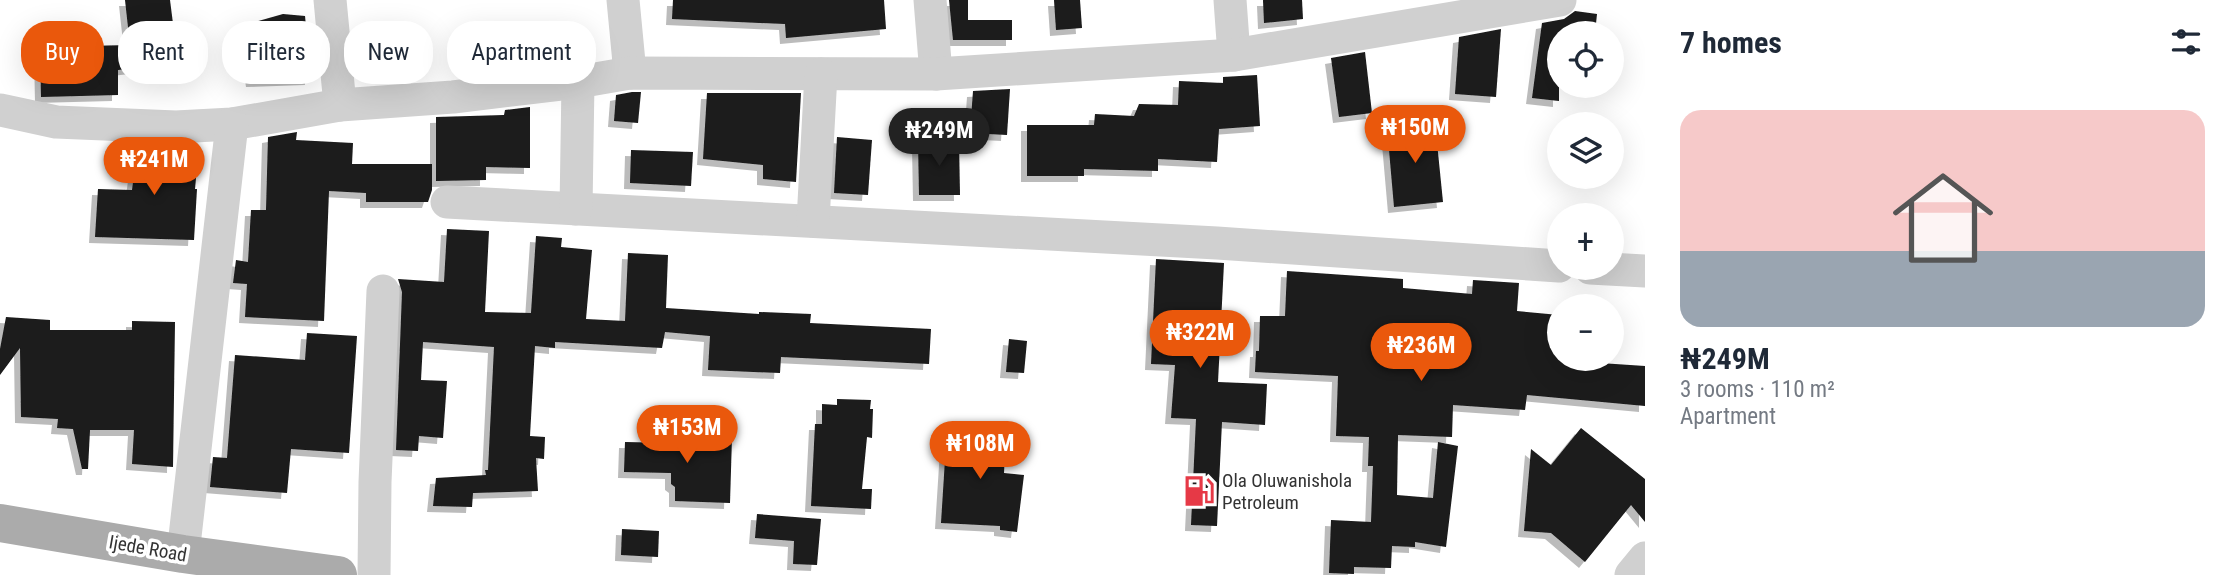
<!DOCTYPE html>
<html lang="en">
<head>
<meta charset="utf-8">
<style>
  body { margin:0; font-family:"Roboto Condensed",sans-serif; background:#f6f6f7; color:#1f2937; height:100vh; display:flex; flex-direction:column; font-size:26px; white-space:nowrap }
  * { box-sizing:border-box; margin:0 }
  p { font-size:23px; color:#747a83 }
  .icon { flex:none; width:38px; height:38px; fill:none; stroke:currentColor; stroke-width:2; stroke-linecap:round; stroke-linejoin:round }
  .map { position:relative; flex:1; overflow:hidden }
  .details { display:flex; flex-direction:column; background:#fff; width:595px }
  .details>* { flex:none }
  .top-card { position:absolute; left:21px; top:21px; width:665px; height:63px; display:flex; gap:14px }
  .tools { position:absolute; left:1547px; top:21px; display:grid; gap:14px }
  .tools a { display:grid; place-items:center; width:77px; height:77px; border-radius:50%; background:#fff; box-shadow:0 7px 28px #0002; font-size:35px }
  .price { position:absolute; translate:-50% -60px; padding:0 16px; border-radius:24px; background:#ea580c; color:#fff; font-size:23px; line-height:46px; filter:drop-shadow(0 2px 4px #0008) }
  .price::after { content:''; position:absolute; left:50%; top:42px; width:21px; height:16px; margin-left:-10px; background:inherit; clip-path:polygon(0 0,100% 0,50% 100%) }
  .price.selected { background:#222; color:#fff }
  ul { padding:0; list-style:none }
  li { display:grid; align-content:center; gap:14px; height:371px; padding:0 35px }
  li span { display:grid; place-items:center; height:217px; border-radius:21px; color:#555 }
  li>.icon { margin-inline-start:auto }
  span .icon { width:126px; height:126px; fill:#fffc; stroke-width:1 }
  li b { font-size:30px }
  h2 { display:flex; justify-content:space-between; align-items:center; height:84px; padding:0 35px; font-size:30px }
  .chip { padding:0 24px; border-radius:28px; background:#fff; box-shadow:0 7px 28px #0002; font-size:24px; line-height:63px }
  .chip.selected { background:#ea580c; color:#fff }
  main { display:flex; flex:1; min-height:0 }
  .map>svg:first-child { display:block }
  .building { fill:#1a1a1a; filter:url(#shadow) }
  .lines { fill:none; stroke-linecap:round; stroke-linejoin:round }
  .minor { stroke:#d0d0d0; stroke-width:33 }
  .major { stroke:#ababab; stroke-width:38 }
  .labels { text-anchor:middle; stroke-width:7; stroke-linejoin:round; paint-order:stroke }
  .poi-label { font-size:19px; fill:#333; stroke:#fff; text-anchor:start }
  .street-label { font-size:19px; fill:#333; stroke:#fff }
</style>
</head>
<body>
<main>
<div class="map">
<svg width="1645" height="575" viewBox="0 0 1645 575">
  <defs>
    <filter id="shadow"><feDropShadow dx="-6" dy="6" stdDeviation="0" flood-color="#0004"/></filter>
  </defs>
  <rect width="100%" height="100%" fill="#fff"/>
  <g class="building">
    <path d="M125,0H170L178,63L118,70V95L41,97L40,47L130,45Z"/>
    <path d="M673,0H884L886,29L786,38L785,24L672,19Z"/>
    <path d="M949,0H968V20H1012V40H953Z"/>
    <path d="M1054,0H1080L1082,28L1056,30Z"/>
    <path d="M1263,0H1302L1303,19L1264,23Z"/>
    <path d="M1575,11L1597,14L1595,33H1559V101L1532,98L1542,23L1564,19Z"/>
    <path d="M283,14L305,16L311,79L252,81L244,25Z"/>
    <path d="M1501,29L1496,97L1455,94L1459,37Z"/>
    <path d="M1365,52L1372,113L1339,117L1331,58Z"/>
    <path d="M1257,75L1260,126L1219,129L1217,162L1158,159V171L1084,169V176H1027V125H1094L1095,114L1134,116L1139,104L1178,105L1179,81L1223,83V77Z"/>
    <path d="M1010,89L1007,135L970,133L973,91Z"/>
    <path d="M632,92H641L638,123L614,121L616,95Z"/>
    <path d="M707,93H801L796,182L763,179V165L703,159Z"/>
    <path d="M530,107V168L486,167V180L436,181V117L504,115L505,110Z"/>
    <path d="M1435,123L1443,202L1394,207L1387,127Z"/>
    <path d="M297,132L296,140L353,143L352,164H432V190L428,202H366V193L329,191L324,321L245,317L247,284L233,283L236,260L248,262L251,210H266L268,137Z"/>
    <path d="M837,137L872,140L868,195L834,193Z"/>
    <path d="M918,141H959L960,195H919Z"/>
    <path d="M138,145H199L195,189H197L194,240L95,237L98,189L132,190Z"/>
    <path d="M631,150L693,152L691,186L630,183Z"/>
    <path d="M447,229L489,231L485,312L531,313L536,236L562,238L561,247L592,250L586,319L625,321L628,253L668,255L666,308L759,314V312L811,314L810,323L931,329L929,364L781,357L780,373L708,370L710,336L665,332L662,348L555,342V348L535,346L530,436L545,437L544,459L536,458L538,491L473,493L472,507L433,506L436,478L486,475L485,470H488L494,347L423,342L421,380L447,381L443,438L419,436L418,451L396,450L402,292L398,279L444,282Z"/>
    <path d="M1156,259L1224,263L1218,382L1267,384L1265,425L1222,422L1217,526L1191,525L1196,419L1171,418L1175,365L1151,364Z"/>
    <path d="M1287,271L1403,279V288L1472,294L1473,280L1519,283L1517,311L1559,315V359H1600V363L1645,366V406L1527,395L1525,410L1453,405L1452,437L1398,435L1397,495L1433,498L1438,442L1458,446L1446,547L1415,542V547L1392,546L1391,568L1354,567V574L1329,573L1331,520L1371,522L1373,466H1368L1369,437L1336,436L1338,376L1255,372L1256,351H1259L1260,316H1285Z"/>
    <path d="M6,317L50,320V330H132V321L175,322L173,467L132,464L134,430H90L88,469H82L73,429L57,428L58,419L21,417L20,348L0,375V349Z"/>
    <path d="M307,333L357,336L349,453L291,449L287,493L210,487L213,457L227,458L235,355L305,360Z"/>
    <path d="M1009,339L1027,341L1024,373L1006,372Z"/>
    <path d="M837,399L871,400L870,409H873L872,438L867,437L862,489H872L871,509L811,506L815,424H822V404L837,405Z"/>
    <path d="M947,428L1006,431L1004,473L1024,475L1017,532L1000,530V526L941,523Z"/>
    <path d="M1581,428L1645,479V522L1631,505L1585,562L1551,533L1524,531L1531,449L1551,465Z"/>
    <path d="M672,434L732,437L730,503L675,501V487L671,484V473L624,472L625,442L672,443Z"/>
    <path d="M757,514L821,519L817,565L793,564L794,541L755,538Z"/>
    <path d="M622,529L659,531L658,557L621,555Z"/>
  </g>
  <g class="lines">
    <g class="minor">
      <path d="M330,0L340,105"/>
      <path d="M623,0L630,73"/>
      <path d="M930,0L936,74"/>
      <path d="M1230,0L1234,55"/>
      <path d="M0,110L56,122L176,127L232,124L340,105L453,97L578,82L630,73L936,74L1234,55L1560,0"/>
      <path d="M447,202L1217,243L1559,266"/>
      <path d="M576,209L578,82"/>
      <path d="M813,221L821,74"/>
      <path d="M1590,268L1645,271"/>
      <path d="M183,554L232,124"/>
      <path d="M374,575L375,482L383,291"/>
      <path d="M1631,575L1645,558"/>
    </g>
    <path class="major" d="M0,523L183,554L338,575"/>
  </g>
  <defs>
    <symbol id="fuel-bare" viewBox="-9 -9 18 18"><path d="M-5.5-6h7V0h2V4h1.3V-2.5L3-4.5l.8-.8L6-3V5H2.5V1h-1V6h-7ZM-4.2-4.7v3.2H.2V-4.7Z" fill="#e63946" stroke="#fff" stroke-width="2.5" paint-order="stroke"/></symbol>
  </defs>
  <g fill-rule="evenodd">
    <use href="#fuel-bare" x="1177" y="469" width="44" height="44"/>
  </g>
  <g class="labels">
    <g class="poi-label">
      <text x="1222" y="487">Ola Oluwanishola<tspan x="1222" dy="22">Petroleum</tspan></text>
    </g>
    <g class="street-label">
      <text transform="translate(148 548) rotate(10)" y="7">Ijede Road</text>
    </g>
  </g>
</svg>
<div class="tools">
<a><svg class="icon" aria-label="locate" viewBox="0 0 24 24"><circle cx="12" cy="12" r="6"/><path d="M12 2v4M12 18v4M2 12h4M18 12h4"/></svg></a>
<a><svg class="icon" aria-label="layers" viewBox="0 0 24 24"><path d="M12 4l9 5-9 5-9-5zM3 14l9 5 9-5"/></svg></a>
<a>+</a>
<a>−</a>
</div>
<b class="price" style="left:1415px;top:165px">₦150M</b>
<b class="price selected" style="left:939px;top:168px">₦249M</b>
<b class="price" style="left:154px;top:197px">₦241M</b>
<b class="price" style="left:1200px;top:370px">₦322M</b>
<b class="price" style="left:1421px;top:383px">₦236M</b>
<b class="price" style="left:687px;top:465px">₦153M</b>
<b class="price" style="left:980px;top:481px">₦108M</b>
<div class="top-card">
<a class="chip selected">Buy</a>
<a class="chip">Rent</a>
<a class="chip">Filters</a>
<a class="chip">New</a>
<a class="chip">Apartment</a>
</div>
</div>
<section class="details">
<h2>7 homes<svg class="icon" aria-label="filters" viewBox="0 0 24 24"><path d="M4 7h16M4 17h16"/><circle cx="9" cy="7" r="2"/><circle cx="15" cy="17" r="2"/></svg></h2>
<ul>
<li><span style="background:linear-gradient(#f6c9c9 65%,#9aa5b1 0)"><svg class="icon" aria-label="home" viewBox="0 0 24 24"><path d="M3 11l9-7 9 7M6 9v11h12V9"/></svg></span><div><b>₦249M</b><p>3 rooms · 110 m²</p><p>Apartment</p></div></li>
</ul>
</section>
</main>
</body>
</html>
